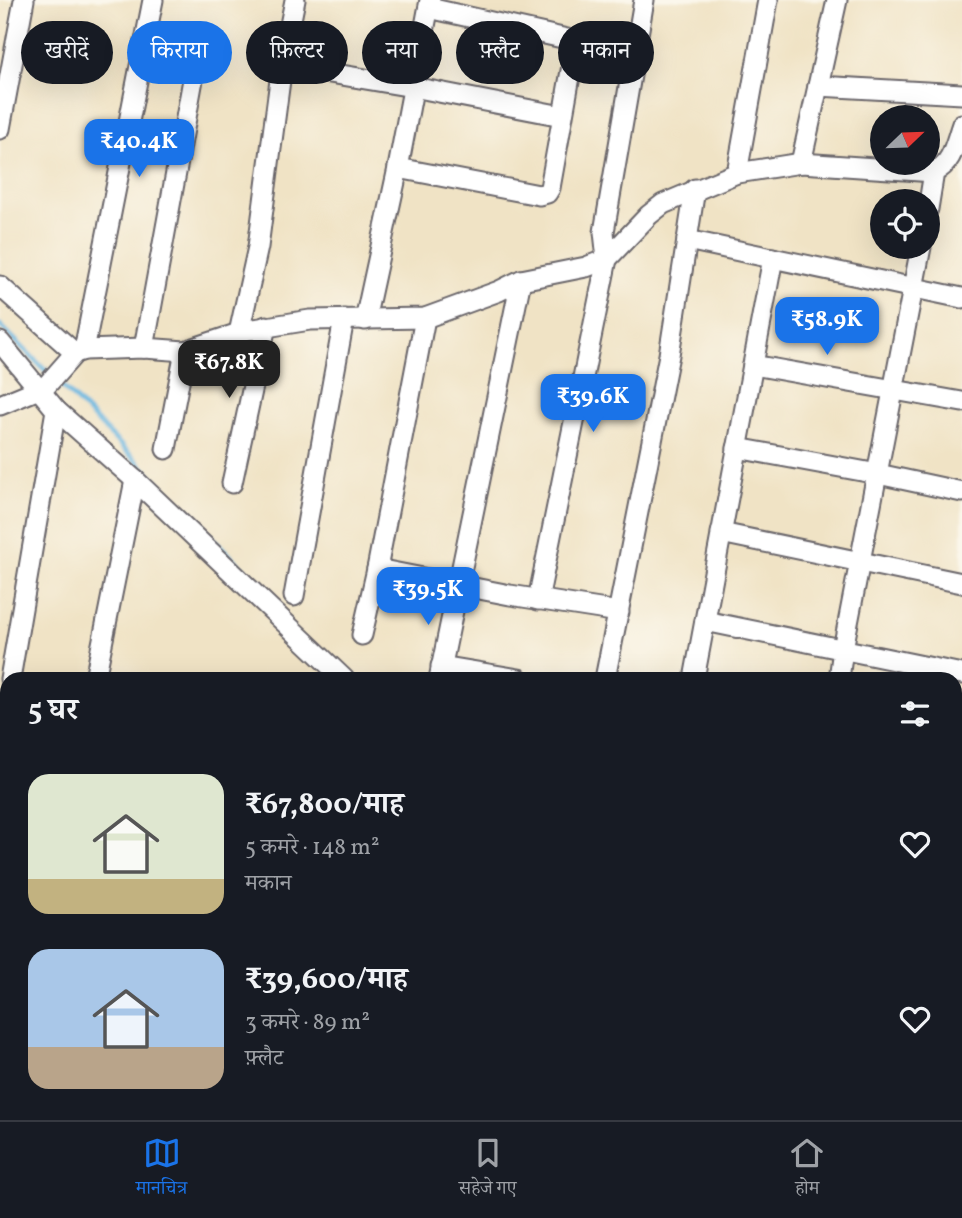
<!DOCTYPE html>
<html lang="hi">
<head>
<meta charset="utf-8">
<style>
  body { margin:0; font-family:Vollkorn,"Noto Serif Devanagari",serif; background:#20242c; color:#f1f3f6; height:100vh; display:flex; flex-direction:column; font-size:26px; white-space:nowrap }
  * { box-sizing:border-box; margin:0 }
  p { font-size:23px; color:#9ea1a6 }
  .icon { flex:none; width:38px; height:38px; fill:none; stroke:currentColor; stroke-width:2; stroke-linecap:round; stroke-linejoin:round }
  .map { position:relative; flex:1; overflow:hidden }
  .drawer { position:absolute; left:0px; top:672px; width:962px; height:448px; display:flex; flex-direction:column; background:#171b24; border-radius:21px 21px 0 0; box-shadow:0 7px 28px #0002 }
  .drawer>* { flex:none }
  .banner { position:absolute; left:21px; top:21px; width:920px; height:63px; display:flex; gap:14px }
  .needle { width:46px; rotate:67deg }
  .buttons { position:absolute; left:870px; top:105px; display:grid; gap:14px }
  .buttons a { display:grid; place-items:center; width:70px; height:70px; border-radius:50%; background:#171b24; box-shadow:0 7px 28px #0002; font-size:35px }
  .price { position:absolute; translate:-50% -60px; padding:0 16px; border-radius:14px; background:#1a73e8; color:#fff; font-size:23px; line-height:46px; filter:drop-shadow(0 2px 4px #0008) }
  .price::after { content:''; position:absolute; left:50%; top:42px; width:21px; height:16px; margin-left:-10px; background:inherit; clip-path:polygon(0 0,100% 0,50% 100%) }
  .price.current { background:#222; color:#fff }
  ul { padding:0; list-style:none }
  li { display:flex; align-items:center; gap:21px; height:175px; padding:0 28px }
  li span { display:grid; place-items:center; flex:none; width:196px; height:140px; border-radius:21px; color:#555 }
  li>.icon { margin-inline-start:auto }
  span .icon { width:84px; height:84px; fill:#fffc; stroke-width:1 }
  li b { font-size:30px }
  h2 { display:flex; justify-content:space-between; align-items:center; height:84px; padding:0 28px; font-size:30px }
  .pill { padding:0 24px; border-radius:32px; background:#171b24; box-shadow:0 7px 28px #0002; font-size:24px; line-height:63px }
  .pill.current { background:#1a73e8; color:#fff }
  .menu { display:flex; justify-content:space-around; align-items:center; height:98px; border-top:2px solid #363941; background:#171b24; font-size:19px; color:#9ea1a6 }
  .menu a { display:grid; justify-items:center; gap:4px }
  .menu .current { color:#1a73e8 }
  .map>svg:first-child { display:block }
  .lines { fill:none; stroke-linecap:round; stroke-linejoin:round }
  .stream { stroke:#63b3de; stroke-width:5 }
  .street-casing { stroke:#6a666b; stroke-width:23 }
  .street { stroke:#fff; stroke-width:19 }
</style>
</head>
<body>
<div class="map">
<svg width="962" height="1120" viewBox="0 0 962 1120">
  <rect width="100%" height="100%" fill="#fbf7ec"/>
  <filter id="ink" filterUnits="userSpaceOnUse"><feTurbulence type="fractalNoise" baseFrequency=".0143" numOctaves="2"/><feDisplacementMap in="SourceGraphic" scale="14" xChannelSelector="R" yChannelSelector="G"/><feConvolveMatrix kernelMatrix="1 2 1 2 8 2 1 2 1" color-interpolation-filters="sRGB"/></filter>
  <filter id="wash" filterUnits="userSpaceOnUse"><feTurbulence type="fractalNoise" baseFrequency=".00686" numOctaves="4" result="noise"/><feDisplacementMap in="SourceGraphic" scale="28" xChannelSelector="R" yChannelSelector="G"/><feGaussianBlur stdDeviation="1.57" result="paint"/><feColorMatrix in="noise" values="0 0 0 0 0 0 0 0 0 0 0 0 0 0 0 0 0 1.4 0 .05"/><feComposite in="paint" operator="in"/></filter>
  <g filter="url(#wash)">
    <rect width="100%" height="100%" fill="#f0e3c5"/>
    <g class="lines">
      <g class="stream">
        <path d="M0,325L50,375"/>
        <path d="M57,381L262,588"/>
        <path d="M739,1113L740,1120"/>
      </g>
    </g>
  </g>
  <g filter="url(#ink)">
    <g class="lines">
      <defs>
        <g id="street">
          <path d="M282,65L413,87L562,116"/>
          <path d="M818,86L962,94"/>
          <path d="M0,129L24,0"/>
          <path d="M801,163L837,0"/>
          <path d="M398,168L539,195L547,193L550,188L574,54L572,45L567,39L429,8"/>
          <path d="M737,173L768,0"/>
          <path d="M928,209L934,172"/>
          <path d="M687,240L962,298"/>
          <path d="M0,286L75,353"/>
          <path d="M365,320L398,168L430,0"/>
          <path d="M239,333L258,247L282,65L295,0"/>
          <path d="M0,342L56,410L135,480L344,679"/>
          <path d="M144,348L194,74"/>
          <path d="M84,350L153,0"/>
          <path d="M753,365L962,402"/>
          <path d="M0,405L46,386L75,353L84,350L144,348L185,351L248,330L310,320L425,318L499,291L521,280L586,267L607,259L649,215L663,204L737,173L801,163L934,172C953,163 955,143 962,124"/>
          <path d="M737,448L878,474L962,492"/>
          <path d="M166,449L185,351"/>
          <path d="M232,483L266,326"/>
          <path d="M721,533L962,583"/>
          <path d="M377,569L510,595L619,612"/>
          <path d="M294,596L344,319"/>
          <path d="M538,600L607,259L604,232L644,0"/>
          <path d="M705,621L962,674"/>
          <path d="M362,635L377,569L425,318"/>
          <path d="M441,666L519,679"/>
          <path d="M10,679L56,410"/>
          <path d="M95,679L135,480"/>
          <path d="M439,679L521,280"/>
          <path d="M605,679L669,355L695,189"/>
          <path d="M694,679L773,258"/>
          <path d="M839,679L843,649L921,247"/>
          <path d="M0,741L7,702"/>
          <path d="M956,764L962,765"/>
          <path d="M0,825L7,830"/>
          <path d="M956,852L962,853"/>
          <path d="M956,943L962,945"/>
          <path d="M0,1011L7,1012"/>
          <path d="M956,1064L962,1063"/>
          <path d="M483,1113L484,1120"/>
          <path d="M722,1113L724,1120"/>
          <path d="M933,1113L934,1120"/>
          <path d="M559,1120L604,1113"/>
        </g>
      </defs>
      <use href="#street" class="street-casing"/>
      <use href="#street" class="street"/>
    </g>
  </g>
</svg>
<div class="buttons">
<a><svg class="needle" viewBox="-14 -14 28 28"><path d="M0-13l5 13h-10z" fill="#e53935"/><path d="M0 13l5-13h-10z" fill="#9ea1a6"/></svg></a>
<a><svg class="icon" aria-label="locate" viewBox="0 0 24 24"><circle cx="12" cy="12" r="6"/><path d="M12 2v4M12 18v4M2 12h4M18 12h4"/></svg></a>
</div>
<b class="price" style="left:139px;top:179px">₹40.4K</b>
<b class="price" style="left:827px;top:357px">₹58.9K</b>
<b class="price current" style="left:229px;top:400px">₹67.8K</b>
<b class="price" style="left:593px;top:434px">₹39.6K</b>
<b class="price" style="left:428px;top:627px">₹39.5K</b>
<div class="banner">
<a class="pill">खरीदें</a>
<a class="pill current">किराया</a>
<a class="pill">फ़िल्टर</a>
<a class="pill">नया</a>
<a class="pill">फ़्लैट</a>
<a class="pill">मकान</a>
</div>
<section class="drawer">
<h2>5 घर<svg class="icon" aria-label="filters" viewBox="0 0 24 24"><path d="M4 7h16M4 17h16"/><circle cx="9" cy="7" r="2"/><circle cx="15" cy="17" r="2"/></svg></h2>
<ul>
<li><span style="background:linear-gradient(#dfe7d0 75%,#c2b280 0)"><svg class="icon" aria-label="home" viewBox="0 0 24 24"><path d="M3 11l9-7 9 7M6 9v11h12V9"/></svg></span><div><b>₹67,800/माह</b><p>5 कमरे · 148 m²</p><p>मकान</p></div><svg class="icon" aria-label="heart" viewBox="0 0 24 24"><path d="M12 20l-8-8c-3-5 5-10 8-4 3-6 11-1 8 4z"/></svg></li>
<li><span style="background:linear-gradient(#a9c7e8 70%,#b9a48a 0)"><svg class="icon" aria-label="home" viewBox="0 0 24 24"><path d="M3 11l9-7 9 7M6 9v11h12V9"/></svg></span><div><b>₹39,600/माह</b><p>3 कमरे · 89 m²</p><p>फ़्लैट</p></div><svg class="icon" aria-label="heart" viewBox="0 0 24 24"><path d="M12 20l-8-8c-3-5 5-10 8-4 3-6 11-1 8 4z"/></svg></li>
</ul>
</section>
</div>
<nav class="menu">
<a class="current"><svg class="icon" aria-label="map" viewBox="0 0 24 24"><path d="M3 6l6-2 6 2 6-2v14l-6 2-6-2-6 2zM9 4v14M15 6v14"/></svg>मानचित्र</a>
<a><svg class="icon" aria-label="saved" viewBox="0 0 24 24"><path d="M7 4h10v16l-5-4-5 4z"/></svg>सहेजे गए</a>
<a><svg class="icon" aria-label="home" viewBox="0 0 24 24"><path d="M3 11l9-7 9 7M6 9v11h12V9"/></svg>होम</a>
</nav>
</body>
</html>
